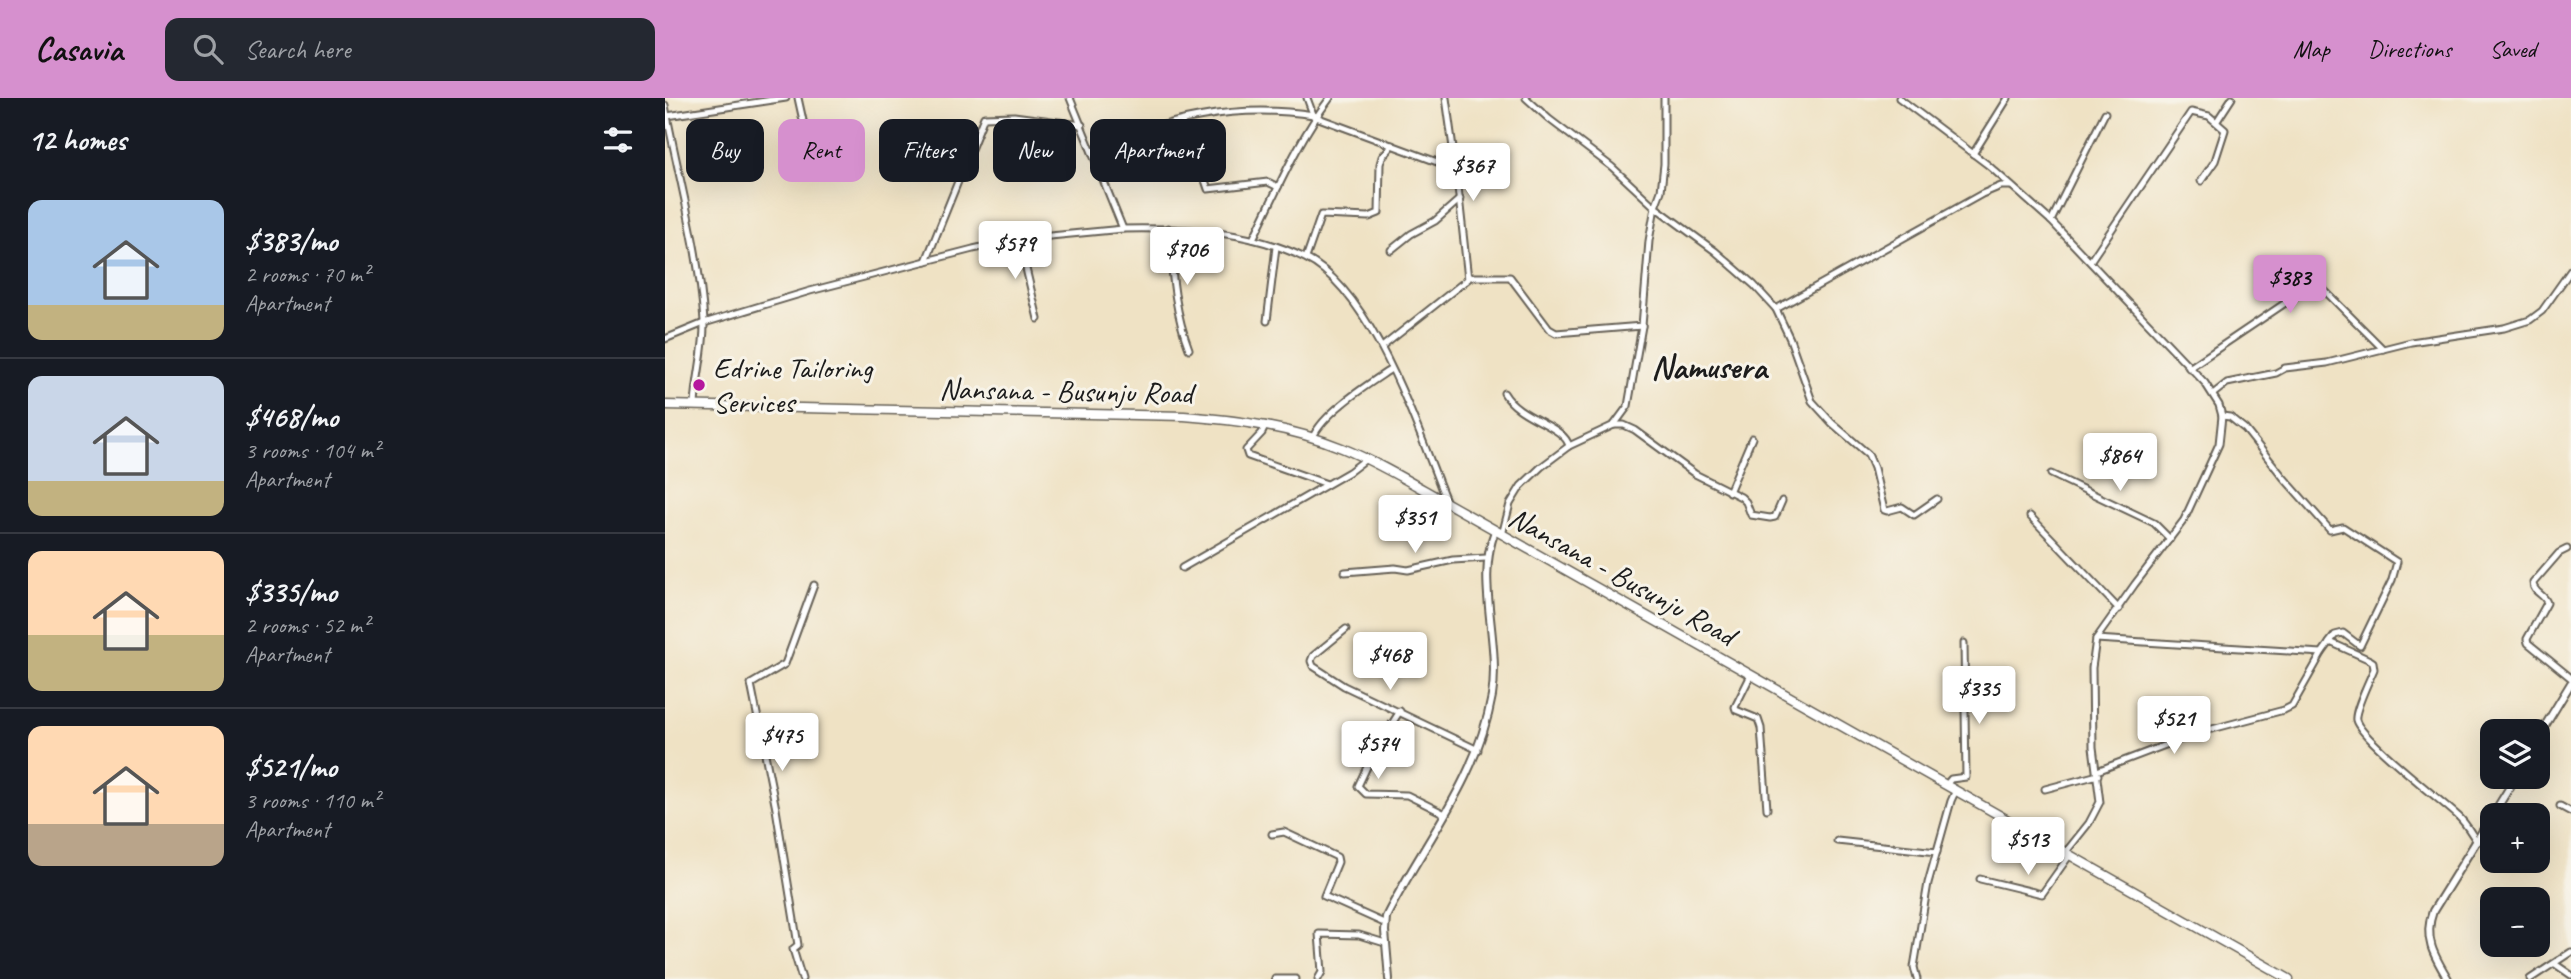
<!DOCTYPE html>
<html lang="en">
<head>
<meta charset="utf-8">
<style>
  body { margin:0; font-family:Caveat,sans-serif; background:#242831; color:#f1f3f6; height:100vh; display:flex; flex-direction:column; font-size:26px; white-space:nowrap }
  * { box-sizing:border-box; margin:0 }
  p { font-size:23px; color:#9ea1a6 }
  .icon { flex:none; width:38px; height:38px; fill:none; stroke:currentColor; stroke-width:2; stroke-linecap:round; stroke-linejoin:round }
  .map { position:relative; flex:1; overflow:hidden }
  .drawer { display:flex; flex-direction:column; background:#171b24; width:665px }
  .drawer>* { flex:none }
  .top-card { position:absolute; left:21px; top:21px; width:665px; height:63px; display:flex; gap:14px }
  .buttons { position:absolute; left:1815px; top:621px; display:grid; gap:14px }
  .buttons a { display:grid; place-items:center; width:70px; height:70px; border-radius:14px; background:#171b24; box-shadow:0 7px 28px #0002; font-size:35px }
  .price { position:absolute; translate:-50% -60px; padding:0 16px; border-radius:7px; background:#fff; color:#222; font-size:23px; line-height:46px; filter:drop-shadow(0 2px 4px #0008) }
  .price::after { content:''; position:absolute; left:50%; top:42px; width:21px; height:16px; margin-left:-10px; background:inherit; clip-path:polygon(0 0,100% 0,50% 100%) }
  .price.on { background:#d690ce; color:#111 }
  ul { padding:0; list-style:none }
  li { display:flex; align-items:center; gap:21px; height:175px; padding:0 28px }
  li+li { border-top:2px solid #363941 }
  li span { display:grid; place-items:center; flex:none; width:196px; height:140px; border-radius:14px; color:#555 }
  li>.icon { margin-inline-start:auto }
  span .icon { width:84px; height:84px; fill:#fffc; stroke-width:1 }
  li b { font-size:30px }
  h2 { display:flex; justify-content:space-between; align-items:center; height:84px; padding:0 28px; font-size:30px }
  .pill { padding:0 24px; border-radius:14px; background:#171b24; box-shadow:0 7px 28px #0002; font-size:24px; line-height:63px }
  .pill.on { background:#d690ce; color:#111 }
  header { display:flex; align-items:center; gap:42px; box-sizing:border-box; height:98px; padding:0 35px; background:#d690ce; color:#111 }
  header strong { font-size:33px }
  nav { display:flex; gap:38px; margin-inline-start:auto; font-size:24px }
  .search { width:490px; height:63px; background:#242831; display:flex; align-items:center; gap:18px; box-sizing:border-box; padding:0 24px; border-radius:14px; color:#9ea1a6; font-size:26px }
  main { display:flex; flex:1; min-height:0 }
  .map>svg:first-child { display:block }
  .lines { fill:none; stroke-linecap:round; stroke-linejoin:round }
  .minor-casing { stroke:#666157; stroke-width:9 }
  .tertiary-casing { stroke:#666157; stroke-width:10 }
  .primary-casing { stroke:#666157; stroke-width:11 }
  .minor { stroke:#fff; stroke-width:5 }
  .tertiary { stroke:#fff; stroke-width:6 }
  .primary { stroke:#fff; stroke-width:8 }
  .poi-dot { fill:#b5179e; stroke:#f7f3e8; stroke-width:2.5 }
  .labels { text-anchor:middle; stroke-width:6; stroke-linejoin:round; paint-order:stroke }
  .poi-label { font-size:30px; fill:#1c1c1c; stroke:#f7f3e8; text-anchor:start }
  .street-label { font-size:30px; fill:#1c1c1c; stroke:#f7f3e8 }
  .quarter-label { font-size:33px; font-weight:bold; fill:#1c1c1c; stroke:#f7f3e8 }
</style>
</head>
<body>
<header>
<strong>Casavia</strong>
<div class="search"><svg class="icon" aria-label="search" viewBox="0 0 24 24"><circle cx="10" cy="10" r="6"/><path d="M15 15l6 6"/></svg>Search here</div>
<nav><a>Map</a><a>Directions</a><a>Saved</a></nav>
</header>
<main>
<section class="drawer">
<h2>12 homes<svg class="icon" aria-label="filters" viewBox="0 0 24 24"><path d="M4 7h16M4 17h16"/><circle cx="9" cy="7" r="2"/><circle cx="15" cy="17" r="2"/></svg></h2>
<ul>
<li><span style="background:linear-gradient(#a9c7e8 75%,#c2b280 0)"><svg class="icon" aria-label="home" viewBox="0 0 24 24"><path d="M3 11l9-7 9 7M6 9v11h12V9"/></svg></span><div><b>$383/mo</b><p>2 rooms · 70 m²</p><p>Apartment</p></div></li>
<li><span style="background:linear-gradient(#c9d6e8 75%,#c2b280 0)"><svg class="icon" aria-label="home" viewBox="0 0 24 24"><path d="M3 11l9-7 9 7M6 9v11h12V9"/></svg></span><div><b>$468/mo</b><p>3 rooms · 104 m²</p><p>Apartment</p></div></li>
<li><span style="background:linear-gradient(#ffd9b3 60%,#c2b280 0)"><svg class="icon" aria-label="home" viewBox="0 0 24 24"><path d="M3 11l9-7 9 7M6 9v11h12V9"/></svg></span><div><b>$335/mo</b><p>2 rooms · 52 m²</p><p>Apartment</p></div></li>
<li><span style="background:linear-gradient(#ffd9b3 70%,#b9a48a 0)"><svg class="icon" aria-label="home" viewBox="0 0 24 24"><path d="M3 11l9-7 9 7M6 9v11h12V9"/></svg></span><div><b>$521/mo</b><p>3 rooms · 110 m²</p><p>Apartment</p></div></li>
</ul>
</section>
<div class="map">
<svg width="1906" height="881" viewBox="0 0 1906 881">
  <rect width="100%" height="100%" fill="#f7f3e8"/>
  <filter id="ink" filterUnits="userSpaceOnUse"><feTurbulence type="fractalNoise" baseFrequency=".0143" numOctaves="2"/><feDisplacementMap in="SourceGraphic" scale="14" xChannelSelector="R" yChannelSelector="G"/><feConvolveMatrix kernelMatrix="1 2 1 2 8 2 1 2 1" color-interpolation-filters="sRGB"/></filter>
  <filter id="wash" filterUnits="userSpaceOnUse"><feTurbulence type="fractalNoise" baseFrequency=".00686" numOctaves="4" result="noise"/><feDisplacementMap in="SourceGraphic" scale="28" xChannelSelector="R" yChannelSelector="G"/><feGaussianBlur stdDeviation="1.57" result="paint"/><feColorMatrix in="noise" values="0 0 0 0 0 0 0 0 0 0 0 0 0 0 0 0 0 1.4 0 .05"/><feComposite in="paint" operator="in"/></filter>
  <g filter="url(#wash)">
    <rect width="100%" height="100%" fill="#efe2c4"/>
  </g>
  <g filter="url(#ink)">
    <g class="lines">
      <defs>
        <g id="minor">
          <path d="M133,0L139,27"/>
          <path d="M405,0L458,131C521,130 583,132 640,160C709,193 754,337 782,405"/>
          <path d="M642,0L649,19"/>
          <path d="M781,0L791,71"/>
          <path d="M861,0L884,21L947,69L990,109L1050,153L1089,187L1111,211L1317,96L1336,88H1346"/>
          <path d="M1234,0L1323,67L1386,123L1540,285L1554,307L1557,318L1554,346L1519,422L1470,486L1431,541L1427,570L1428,649L1435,704L1424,725L1400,755"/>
          <path d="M0,7C13,78 34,150 39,223C40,251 31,279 30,308"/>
          <path d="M2,18L121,0"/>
          <path d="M651,19L791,71L803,181L717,249"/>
          <path d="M516,23L526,41L543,91L603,84L613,89"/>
          <path d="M1552,23L1567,0"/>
          <path d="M428,53C500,21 570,5 649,17"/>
          <path d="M1308,56L1343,0"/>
          <path d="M1386,123L1440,15"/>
          <path d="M503,130C507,172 509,212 524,251"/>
          <path d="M354,141L373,221"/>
          <path d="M588,141C612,93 632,43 665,0"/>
          <path d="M726,152L746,136L770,123L795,101"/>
          <path d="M641,160L656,117L704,119L714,115L715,66L717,59L727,47"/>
          <path d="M1426,162L1526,14L1544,18L1560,32L1550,63L1536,83"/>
          <path d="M261,163L319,19L349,18L417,27"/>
          <path d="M803,179H845L884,231L891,235L977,228"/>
          <path d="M1111,211L1125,241L1147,303L1167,325L1203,356L1209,370L1219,412L1222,413L1237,409L1249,417L1272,401"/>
          <path d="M602,223L611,149"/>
          <path d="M0,241L39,225L145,193L308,151L354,141L458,131"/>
          <path d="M1524,270L1641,191L1650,188L1658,191L1718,251"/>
          <path d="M839,295C854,321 899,327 904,348"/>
          <path d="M1548,296L1562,285L1611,275L1620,270L1662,265L1746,244L1839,230L1865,222L1877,213L1906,172"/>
          <path d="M1557,318L1565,319L1580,331L1618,379L1665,432L1678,429L1732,464L1727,482L1695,548L1678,535L1670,537L1664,545"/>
          <path d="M601,327L597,335L581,352L583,358L662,386"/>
          <path d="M949,327H959L970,332L1030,376L1076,399L1081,404L1086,417L1105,420L1110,419L1117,403"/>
          <path d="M648,339C659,314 704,286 726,271"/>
          <path d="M1386,376L1489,425L1505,441"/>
          <path d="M1064,394L1087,340"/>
          <path d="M1365,418L1454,511"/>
          <path d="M837,437L845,406L856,388L876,369L904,348L949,327L963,308L977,228L984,143L990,109L996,93L999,66V0"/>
          <path d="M1902,451L1894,455L1868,485C1868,495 1880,496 1882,505L1862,541L1863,545L1906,580"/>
          <path d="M517,470L684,374L701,361"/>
          <path d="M680,474L730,470L743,472L788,462L821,460"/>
          <path d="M681,531L648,558L646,563L648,568L679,588L813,652"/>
          <path d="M1431,541L1657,555L1665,544L1705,562L1708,564L1709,571C1705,581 1689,613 1691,622C1695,640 1776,702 1793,718C1801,725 1806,735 1812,744"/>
          <path d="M1086,577L1070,609L1071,612L1093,621L1096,630L1102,711"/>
          <path d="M735,613L709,654L693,688L701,696L742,697L780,716"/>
          <path d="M1432,673L1532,635L1619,612L1627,608L1657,555"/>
          <path d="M1281,687L1286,681L1301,679L1299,545"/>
          <path d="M1380,691L1433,677"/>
          <path d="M1895,708L1906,714"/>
          <path d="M607,736L619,734L672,759L673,764L659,798L719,825"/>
          <path d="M1172,743L1272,754"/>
          <path d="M1315,781L1377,796L1404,758"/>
          <path d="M1890,866L1906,877"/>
          <path d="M137,881L128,851L133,847L111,711L86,586L120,566L149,487"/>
          <path d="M610,881H631"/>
          <path d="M653,881L657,874L654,836L694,837L720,845"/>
          <path d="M1252,881L1249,869L1263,785L1286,703L1291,692"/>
          <path d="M1865,881L1906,854"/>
        </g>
        <g id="tertiary">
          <path d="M1872,641L1906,585"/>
          <path d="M1827,718L1851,679"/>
          <path d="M724,881L720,833L721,819C758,745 812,683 827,598C836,544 810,483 830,433"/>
          <path d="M1783,881C1769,858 1758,840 1768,813L1827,718"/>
        </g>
        <path id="primary" d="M0,307L519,318C573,322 626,329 677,350C714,365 748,386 782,405L1624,881"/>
      </defs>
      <use href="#minor" class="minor-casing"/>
      <use href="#tertiary" class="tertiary-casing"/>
      <use href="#primary" class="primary-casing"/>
      <use href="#minor" class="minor"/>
      <use href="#tertiary" class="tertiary"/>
      <use href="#primary" class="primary"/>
    </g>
  </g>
  <circle class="poi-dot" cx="34" cy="287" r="7"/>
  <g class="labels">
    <g class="poi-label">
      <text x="48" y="280">Edrine Tailoring<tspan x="48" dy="34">Services</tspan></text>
    </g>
    <g class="street-label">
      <text transform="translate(401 293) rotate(1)" y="10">Nansana - Busunju Road</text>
      <text transform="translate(957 478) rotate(29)" y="10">Nansana - Busunju Road</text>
    </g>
    <g class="quarter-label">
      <text x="1044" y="280">Namusera</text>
    </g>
  </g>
</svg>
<div class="buttons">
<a><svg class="icon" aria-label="layers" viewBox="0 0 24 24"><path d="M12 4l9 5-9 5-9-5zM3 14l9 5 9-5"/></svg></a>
<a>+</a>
<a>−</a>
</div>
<b class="price" style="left:808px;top:105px">$367</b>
<b class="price" style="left:350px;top:183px">$579</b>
<b class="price" style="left:522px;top:189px">$706</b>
<b class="price on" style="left:1625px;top:217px">$383</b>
<b class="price" style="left:1455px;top:395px">$864</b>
<b class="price" style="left:750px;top:457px">$351</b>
<b class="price" style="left:725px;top:594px">$468</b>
<b class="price" style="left:1314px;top:628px">$335</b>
<b class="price" style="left:1509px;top:658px">$521</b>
<b class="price" style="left:117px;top:675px">$475</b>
<b class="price" style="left:713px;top:683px">$574</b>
<b class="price" style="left:1363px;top:779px">$513</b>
<div class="top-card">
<a class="pill">Buy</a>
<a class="pill on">Rent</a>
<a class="pill">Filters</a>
<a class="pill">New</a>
<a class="pill">Apartment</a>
</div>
</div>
</main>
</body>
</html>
